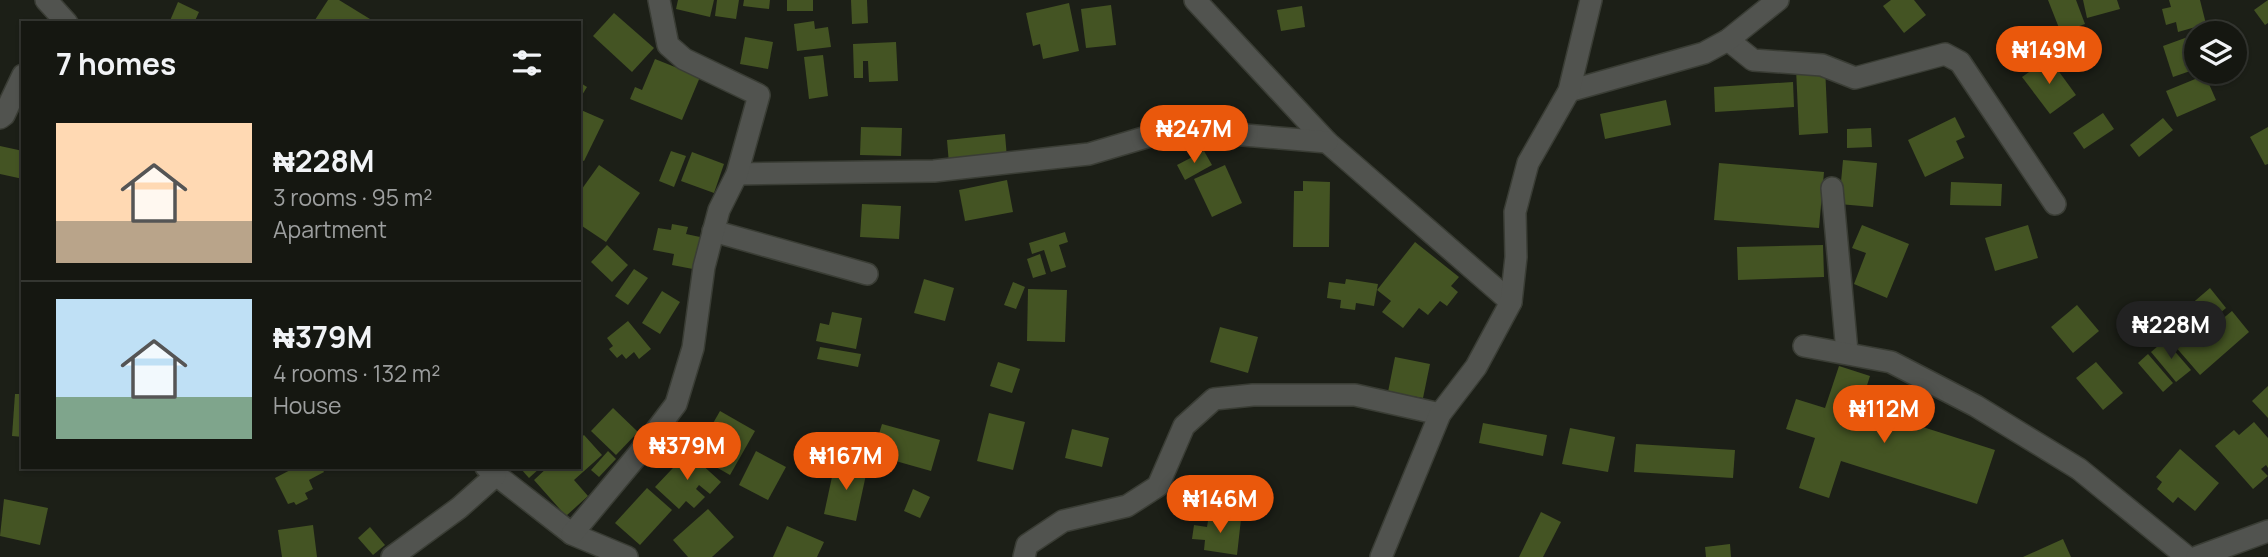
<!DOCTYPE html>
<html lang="en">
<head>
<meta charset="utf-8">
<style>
  body { margin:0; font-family:Manrope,sans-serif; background:#22241f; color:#f1f3f6; height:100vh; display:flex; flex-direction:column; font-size:26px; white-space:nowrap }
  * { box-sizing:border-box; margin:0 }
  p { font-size:23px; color:#9d9f9f }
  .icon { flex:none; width:38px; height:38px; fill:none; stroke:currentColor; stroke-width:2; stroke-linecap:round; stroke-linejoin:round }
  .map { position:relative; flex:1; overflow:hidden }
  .drawer { position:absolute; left:21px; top:21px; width:560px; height:448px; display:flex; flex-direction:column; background:#151711; border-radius:0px; box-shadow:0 2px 5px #0004,0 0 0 2px #343631 }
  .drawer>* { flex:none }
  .buttons { position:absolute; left:2184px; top:21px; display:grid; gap:14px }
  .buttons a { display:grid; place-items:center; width:63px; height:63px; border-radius:50%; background:#151711; box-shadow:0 2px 5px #0004,0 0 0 2px #343631; font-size:35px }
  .price { position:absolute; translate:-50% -60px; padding:0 16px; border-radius:24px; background:#ea580c; color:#fff; font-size:23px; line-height:46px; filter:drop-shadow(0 2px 4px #0008) }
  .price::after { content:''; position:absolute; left:50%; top:42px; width:21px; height:16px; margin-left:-10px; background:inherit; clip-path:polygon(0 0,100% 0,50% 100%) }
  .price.on { background:#222; color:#fff }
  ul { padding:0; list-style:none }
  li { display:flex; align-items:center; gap:21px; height:175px; padding:0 35px }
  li+li { border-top:2px solid #343631 }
  li span { display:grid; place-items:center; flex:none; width:196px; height:140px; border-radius:0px; color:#555 }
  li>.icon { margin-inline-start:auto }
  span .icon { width:84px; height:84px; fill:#fffc; stroke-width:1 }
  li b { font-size:30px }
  h2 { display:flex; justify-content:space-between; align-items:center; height:84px; padding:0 35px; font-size:30px }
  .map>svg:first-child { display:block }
  .building { fill:#445423 }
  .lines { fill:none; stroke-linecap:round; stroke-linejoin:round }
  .street-casing { stroke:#3a3d35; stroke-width:24 }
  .street { stroke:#51534f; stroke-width:21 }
</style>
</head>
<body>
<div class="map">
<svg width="2268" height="557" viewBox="0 0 2268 557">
  <rect width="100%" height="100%" fill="#1c1f17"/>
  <g class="building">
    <path d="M328,0H339L370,19L367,23H313Z"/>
    <path d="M678,0H714L710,17L676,9Z"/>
    <path d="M717,0H739L736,19L715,16Z"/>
    <path d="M744,0H770L769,9L743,6Z"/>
    <rect x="787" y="0" width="26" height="11"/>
    <path d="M851,0H867L868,23L852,24Z"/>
    <path d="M1891,0H1914L1926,15L1904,33L1883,6Z"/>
    <path d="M2048,0H2076L2085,24L2061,33Z"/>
    <path d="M2083,0H2117L2120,9L2087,18Z"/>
    <path d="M2169,0H2200L2206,24L2178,32L2176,22L2166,25L2162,9L2171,7Z"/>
    <path d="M2268,0V23L2265,25L2254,10Z"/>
    <path d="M178,2L199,12L194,23H169Z"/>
    <path d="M1069,3L1079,51L1043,59L1040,44L1033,46L1026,13Z"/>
    <path d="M1111,5L1116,45L1086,48L1081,9Z"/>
    <path d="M1302,6L1305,27L1281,31L1277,10Z"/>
    <path d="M614,13L654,48L632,72L593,36Z"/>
    <path d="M814,21L815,29L828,27L831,47L797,51L794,24Z"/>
    <path d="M2196,34V69L2173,77L2163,46Z"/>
    <path d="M745,37L773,42L768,69L740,64Z"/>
    <path d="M896,42L898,81L869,82L868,61H863V78H854L853,44Z"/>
    <path d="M823,55L828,96L809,99L804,57Z"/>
    <path d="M2049,58L2076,95L2050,114L2022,77Z"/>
    <path d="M655,59L700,77L682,120L630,99L635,87L642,90Z"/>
    <path d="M1825,66L1828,133L1799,135L1796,68Z"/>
    <path d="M2205,75L2216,100L2177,117L2166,91Z"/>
    <path d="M579,82L587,87L579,100Z"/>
    <path d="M1793,82L1794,107L1715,112L1714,87Z"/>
    <path d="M1666,100L1671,125L1605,139L1600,114Z"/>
    <path d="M581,110L604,120L584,161L579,159Z"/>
    <path d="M2103,113L2114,129L2084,149L2073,133Z"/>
    <path d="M1955,117L1965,137L1956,141L1964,158L1925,177L1908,140Z"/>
    <path d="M2163,118L2173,130L2139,157L2130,145Z"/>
    <path d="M861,127L902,128L901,156L860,155Z"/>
    <path d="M2268,127V164L2265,165L2250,137Z"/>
    <path d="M1871,128L1872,147L1847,148V129Z"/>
    <path d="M1005,134L1007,158L949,164L947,140Z"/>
    <path d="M0,146L23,151V179L0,174Z"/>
    <path d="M671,151L686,156L674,187L659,181Z"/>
    <path d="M1204,151L1212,165L1185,180L1177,165Z"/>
    <path d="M692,152L724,164L714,193L681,181Z"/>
    <path d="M1843,160L1877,163L1873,207L1839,204Z"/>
    <path d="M1719,163L1824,172L1819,228L1714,220Z"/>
    <path d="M599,165L640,193L606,242L579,224V193Z"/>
    <path d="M1225,165L1242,203L1212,217L1194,179Z"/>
    <path d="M1007,180L1013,212L965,221L959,190Z"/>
    <path d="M1303,181L1330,182L1329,247H1293L1294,191H1303Z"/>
    <path d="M1951,182L2002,184L2001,206L1950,205Z"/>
    <path d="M862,204L901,206L899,239L860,237Z"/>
    <path d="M672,224L688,227L686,234L700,237L693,269L672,265L674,254L653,250L658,228L671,230Z"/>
    <path d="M1862,225L1909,244L1887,298L1854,284L1866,253L1852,248Z"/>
    <path d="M2028,225L2038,258L1995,271L1985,238Z"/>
    <path d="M1065,232L1068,242L1059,245L1066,267L1051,272L1044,250L1032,254L1029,243Z"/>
    <path d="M1415,242L1459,277L1451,286L1458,292L1447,306L1440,301L1428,315L1419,308L1403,328L1382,312L1391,301L1377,290Z"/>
    <path d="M607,245L628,265L612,282L591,262Z"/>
    <path d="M1823,245L1824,277L1738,280L1737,247Z"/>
    <path d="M1040,254L1046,274L1033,278L1027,259Z"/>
    <path d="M634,269L648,278L628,305L615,296Z"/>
    <path d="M924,279L954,288L945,321L914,313Z"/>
    <path d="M1346,279L1378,284L1374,306L1356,303L1355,310L1340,308L1341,300L1327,298L1329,282L1345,284Z"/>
    <path d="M1013,282L1025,287L1016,309L1004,305Z"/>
    <path d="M2210,288L2226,308L2211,321L2215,325L2232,311L2249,332L2200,375L2161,330Z"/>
    <path d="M1028,289L1067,290L1065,342L1027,341Z"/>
    <path d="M662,291L680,302L660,334L642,323Z"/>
    <path d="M2077,305L2099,331L2073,353L2051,327Z"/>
    <path d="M832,312L862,318L856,349L816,341L820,323L829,325Z"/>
    <path d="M628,321L651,349L639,359L634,352L626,359L622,354L617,358L609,349L613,346L607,338Z"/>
    <path d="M1220,327L1258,337L1248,373L1210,362Z"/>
    <path d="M2165,340L2191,370L2176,382L2151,352Z"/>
    <path d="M820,347L861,354L858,367L817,359Z"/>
    <path d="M2148,354L2173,383L2163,392L2138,363Z"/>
    <path d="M1395,357L1430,364L1423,398L1388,392Z"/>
    <path d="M998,362L1020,369L1012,393L990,386Z"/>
    <path d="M2096,362L2123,393L2103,410L2076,378Z"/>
    <path d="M1839,366L1870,376L1860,407L1995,450L1977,504L1841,461L1829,498L1799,488L1815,438L1786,429L1796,399L1825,408Z"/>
    <path d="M2268,386V418L2252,401Z"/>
    <path d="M15,394H23V437L12,436Z"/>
    <path d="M613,408L638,432L616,455L591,431Z"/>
    <path d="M720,411L755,431L730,475L695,455Z"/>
    <path d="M989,413L1025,422L1013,470L977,461Z"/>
    <path d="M2254,422L2268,438V468L2266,465L2261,469L2268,476L2253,489L2215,446L2234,430L2239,435Z"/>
    <path d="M1483,423L1547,435L1543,456L1479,443Z"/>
    <path d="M882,424L940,440L931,471L892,460L889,470L870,464Z"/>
    <path d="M1570,428L1615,437L1608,472L1562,464Z"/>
    <path d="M1072,429L1109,438L1102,467L1065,458Z"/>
    <path d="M584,435L602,455L574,480L588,496L566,516L534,480L548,467H579V439Z"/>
    <path d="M1636,444L1735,450L1733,478L1634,472Z"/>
    <path d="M2180,449L2219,483L2195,511L2178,497L2173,503L2157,489L2162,482L2156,477Z"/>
    <path d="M608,451L616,459L599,477L591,470Z"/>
    <path d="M756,451L786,467L768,500L739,485Z"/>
    <path d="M688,452L721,482L710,494L699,485L696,489L705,497L694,508L686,501L679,509L655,487Z"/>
    <path d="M835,463L867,470L856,521L824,514Z"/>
    <path d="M296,467H321L324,472L309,480L313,489L305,493L308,499L296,505L294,502L288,504L275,478Z"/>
    <path d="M523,467H541L529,478L521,469Z"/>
    <path d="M647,488L672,510L640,545L615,523Z"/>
    <path d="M913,489L930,497L920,518L904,511Z"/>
    <path d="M4,499L48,508L40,545L0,536Z"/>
    <path d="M708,509L734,537L712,557H688L673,540Z"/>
    <path d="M1541,512L1561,522L1543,557H1519Z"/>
    <path d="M1209,515L1241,519L1237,555L1204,550L1205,540L1192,539L1194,525L1207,527Z"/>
    <path d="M313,525L317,557H282L278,530Z"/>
    <path d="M787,526L824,542L817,557H773Z"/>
    <path d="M370,527L385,545L373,555L358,538Z"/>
    <path d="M2063,539L2071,557H2023Z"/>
    <path d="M1730,544L1731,557H1706L1705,547Z"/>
  </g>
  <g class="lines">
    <defs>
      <g id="street">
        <path d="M46,0L67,23"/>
        <path d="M1195,0L1327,142L1511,302"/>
        <path d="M1728,40L1753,60L1822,65L1855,78L1945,54L1960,62L2055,204"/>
        <path d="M1569,91L1704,53L1728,40L1778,0"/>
        <path d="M0,118L4,115L23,75"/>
        <path d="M737,174L934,171L1089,154L1150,136L1197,131L1327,142"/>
        <path d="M1832,188L1847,352"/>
        <path d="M713,231L867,274"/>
        <path d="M1804,346L1891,362L1976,406L2079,469L2187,557"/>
        <path d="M486,467L572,534L627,557"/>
        <path d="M572,534L636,457L676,404L693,348L704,267L719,210L737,174L759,95L684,59L668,45L659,0"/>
        <path d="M392,557L459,508L495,476"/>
        <path d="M1024,557L1027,545L1063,521L1127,506L1158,486L1184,426L1214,399L1253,395H1355L1440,414"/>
        <path d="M1381,557L1440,414L1476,367L1511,302L1516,257L1515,212L1528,163L1569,91L1591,0"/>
        <path d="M2197,557L2268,531"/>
      </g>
    </defs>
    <use href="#street" class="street-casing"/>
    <use href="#street" class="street"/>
  </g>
</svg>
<div class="buttons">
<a><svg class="icon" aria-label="layers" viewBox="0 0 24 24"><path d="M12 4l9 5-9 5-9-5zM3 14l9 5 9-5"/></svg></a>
</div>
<b class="price" style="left:2049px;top:86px">₦149M</b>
<b class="price" style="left:1194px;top:165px">₦247M</b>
<b class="price on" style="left:2171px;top:361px">₦228M</b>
<b class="price" style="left:1884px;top:445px">₦112M</b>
<b class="price" style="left:687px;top:482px">₦379M</b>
<b class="price" style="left:846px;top:492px">₦167M</b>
<b class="price" style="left:1220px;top:535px">₦146M</b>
<section class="drawer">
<h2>7 homes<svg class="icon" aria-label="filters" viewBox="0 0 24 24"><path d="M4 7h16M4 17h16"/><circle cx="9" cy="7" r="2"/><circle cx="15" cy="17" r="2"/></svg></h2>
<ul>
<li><span style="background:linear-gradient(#ffd9b3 70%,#b9a48a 0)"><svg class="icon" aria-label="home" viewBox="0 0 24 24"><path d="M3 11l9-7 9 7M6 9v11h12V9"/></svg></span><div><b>₦228M</b><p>3 rooms · 95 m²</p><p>Apartment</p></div></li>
<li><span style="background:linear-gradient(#bfe0f5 70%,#7fa58c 0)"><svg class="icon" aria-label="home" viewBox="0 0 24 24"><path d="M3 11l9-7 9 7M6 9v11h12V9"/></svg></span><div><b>₦379M</b><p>4 rooms · 132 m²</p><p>House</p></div></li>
</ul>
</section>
</div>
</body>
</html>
